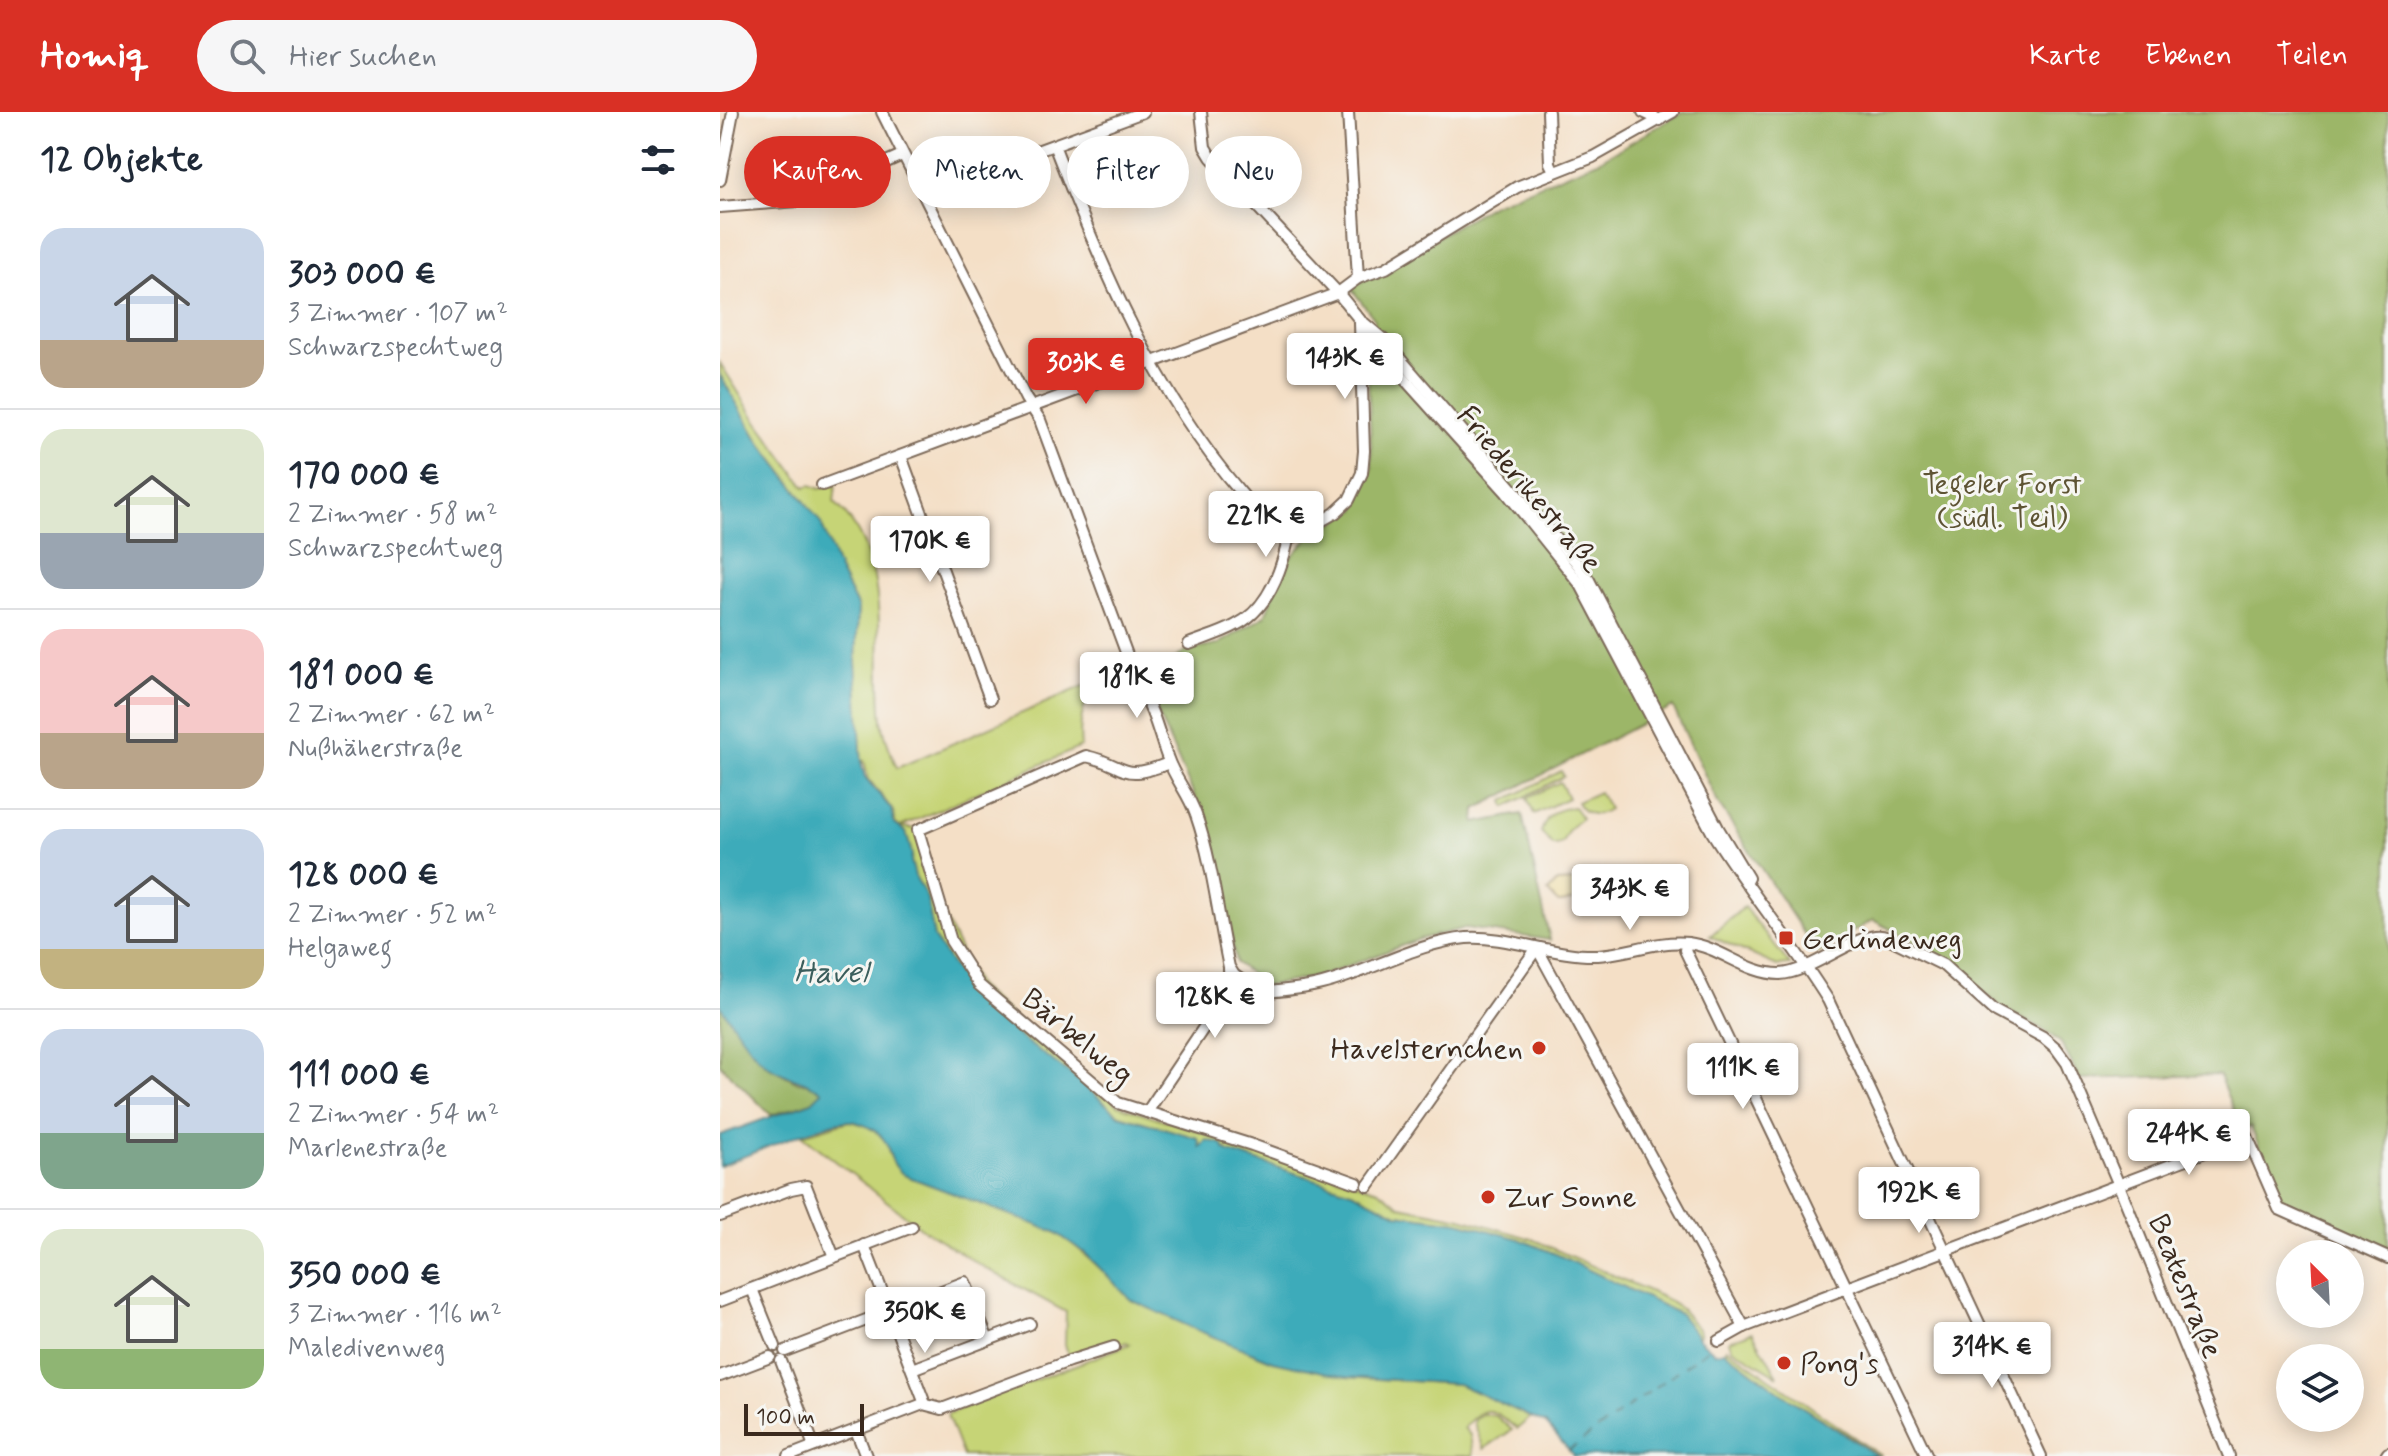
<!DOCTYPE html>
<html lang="de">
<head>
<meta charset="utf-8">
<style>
  body { margin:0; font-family:Mynerve,sans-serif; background:#f6f6f7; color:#1f2937; height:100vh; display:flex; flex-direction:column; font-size:30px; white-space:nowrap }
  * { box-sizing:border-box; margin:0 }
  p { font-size:26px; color:#747a83 }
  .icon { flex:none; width:44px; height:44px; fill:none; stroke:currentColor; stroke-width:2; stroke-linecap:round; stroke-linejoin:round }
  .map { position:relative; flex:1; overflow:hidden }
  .sheet { display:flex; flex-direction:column; background:#fff; width:720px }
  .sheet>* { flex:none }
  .top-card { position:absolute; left:24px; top:24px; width:760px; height:72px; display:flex; gap:16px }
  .needle { width:52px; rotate:336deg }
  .controls { position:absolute; left:1556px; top:1128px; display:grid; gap:16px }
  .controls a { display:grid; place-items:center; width:88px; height:88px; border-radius:50%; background:#fff; box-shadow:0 4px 20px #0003; font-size:40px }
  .scale { position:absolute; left:24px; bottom:20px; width:120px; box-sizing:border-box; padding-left:8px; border:4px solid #3b2a1e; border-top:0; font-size:22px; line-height:28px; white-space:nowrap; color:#3b2a1e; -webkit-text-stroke:6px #f6f6f2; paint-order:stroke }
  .price { position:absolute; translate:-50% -68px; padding:0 18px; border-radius:8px; background:#fff; color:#222; font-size:26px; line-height:52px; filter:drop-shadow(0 2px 4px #0008) }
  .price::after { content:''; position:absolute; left:50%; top:48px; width:24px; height:18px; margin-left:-12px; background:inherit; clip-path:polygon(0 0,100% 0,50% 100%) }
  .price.active { background:#d93025; color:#fff }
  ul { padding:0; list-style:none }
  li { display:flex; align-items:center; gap:24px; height:200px; padding:0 40px }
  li+li { border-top:2px solid #e0e1e3 }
  li span { display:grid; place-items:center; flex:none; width:224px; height:160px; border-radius:24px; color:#555 }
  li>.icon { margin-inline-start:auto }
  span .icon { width:96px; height:96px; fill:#fffc; stroke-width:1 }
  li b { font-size:34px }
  h2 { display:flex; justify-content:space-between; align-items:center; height:96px; padding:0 40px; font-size:34px }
  .tag { padding:0 28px; border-radius:36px; background:#fff; box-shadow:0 4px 20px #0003; font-size:28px; line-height:72px }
  .tag.active { background:#d93025; color:#fff }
  header { display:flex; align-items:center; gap:48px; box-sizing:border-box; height:112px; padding:0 40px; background:#d93025; color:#fff }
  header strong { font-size:38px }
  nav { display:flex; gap:44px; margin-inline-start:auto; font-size:28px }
  .search { width:560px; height:72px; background:#f6f6f7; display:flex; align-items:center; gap:20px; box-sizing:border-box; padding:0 28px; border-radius:44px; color:#747a83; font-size:30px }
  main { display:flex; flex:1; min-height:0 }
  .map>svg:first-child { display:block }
  .green { fill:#c6d476; stroke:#807f4a; stroke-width:2 }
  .forest { fill:#9cb667; stroke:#6c7042; stroke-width:2 }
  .sand { fill:#eeda9e; stroke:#94825e; stroke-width:2 }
  .water { fill:#3cabba; stroke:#3c6a6c; stroke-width:2 }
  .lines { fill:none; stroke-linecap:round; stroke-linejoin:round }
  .ferry { stroke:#3b5e5c; stroke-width:2; stroke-dasharray:10 8; stroke-linecap:butt }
  .minor-casing { stroke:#7c6959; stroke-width:14 }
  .minor { stroke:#fff; stroke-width:10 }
  .poi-dot { fill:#c8321e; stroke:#f6f6f2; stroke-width:3 }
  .labels { text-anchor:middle; stroke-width:6; stroke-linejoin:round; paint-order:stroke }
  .park-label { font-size:30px; fill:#5e5434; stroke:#f6f6f2 }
  .street-label { font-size:30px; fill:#3b2a1e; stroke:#f6f6f2 }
  .poi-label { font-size:30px; fill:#3b2a1e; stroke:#f6f6f2; text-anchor:start }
  .water-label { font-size:32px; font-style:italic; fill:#3b5e5c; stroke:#f6f6f2 }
</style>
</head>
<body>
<header>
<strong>Homiq</strong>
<div class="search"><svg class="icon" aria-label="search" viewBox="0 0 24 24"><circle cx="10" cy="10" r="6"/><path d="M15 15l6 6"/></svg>Hier suchen</div>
<nav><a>Karte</a><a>Ebenen</a><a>Teilen</a></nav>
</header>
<main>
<section class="sheet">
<h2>12 Objekte<svg class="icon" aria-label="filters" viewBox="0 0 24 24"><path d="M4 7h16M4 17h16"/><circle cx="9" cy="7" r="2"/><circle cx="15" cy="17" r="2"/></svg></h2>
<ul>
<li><span style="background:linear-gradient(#c9d6e8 70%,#b9a48a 0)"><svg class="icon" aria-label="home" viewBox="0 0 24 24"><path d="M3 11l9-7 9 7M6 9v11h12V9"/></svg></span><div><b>303 000 €</b><p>3 Zimmer · 107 m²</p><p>Schwarzspechtweg</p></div></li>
<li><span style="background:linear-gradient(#dfe7d0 65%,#9aa5b1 0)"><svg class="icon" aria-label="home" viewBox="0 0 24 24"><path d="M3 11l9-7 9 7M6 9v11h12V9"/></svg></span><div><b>170 000 €</b><p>2 Zimmer · 58 m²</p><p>Schwarzspechtweg</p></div></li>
<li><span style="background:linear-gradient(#f6c9c9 65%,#b9a48a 0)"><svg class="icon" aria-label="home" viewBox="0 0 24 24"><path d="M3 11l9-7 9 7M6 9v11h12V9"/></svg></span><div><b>181 000 €</b><p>2 Zimmer · 62 m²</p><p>Nußhäherstraße</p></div></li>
<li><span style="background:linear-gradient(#c9d6e8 75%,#c2b280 0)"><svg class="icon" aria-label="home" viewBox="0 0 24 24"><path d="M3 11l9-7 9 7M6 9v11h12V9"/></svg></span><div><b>128 000 €</b><p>2 Zimmer · 52 m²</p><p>Helgaweg</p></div></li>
<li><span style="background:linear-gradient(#c9d6e8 65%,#7fa58c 0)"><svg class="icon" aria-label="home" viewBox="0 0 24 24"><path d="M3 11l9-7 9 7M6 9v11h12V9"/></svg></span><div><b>111 000 €</b><p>2 Zimmer · 54 m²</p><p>Marlenestraße</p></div></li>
<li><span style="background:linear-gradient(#dfe7d0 75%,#8fb573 0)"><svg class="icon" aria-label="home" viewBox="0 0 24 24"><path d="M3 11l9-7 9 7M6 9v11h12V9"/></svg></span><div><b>350 000 €</b><p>3 Zimmer · 116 m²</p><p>Maledivenweg</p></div></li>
</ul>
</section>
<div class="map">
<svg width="1668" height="1344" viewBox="0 0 1668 1344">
  <rect width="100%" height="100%" fill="#f6f6f2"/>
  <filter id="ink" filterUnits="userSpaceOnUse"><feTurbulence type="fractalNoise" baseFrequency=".0125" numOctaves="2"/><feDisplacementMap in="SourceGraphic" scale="16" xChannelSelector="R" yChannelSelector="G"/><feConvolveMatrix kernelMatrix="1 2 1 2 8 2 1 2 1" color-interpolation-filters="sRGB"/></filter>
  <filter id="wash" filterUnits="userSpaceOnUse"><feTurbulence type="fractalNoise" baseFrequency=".006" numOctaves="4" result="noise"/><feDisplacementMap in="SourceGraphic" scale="32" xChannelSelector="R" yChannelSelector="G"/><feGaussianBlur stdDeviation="1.8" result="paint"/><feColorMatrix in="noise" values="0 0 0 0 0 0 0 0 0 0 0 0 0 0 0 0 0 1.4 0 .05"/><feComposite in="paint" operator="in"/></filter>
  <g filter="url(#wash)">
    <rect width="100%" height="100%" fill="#f4dfc6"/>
    <g class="green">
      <path d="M0,251L34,305L85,375L91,373L100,377L116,372L114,390C175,445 154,537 162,609C164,625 171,641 177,656L407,555L409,560C369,568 357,597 361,635L180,715L197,717L215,786L257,874L398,993L658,1078L680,1094L741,1106L812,1127L942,1185L961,1197L979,1218V1227L960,1202L838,1143L799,1127L738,1110L677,1102L634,1080L509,1040L501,1032L488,1028L480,1035L477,1026L399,1003L348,960L301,926L240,865L214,826L207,786L195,764L191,749L192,742L186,721L175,711L173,699L148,666L144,649L141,651L136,550L138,496L84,388L37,326L0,263Z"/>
      <path d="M841,659L844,664L786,695L784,689Z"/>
      <path d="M840,670L848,686L814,702L807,686Z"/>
      <path d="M879,680L889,697C877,705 864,704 857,690Z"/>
      <path d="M854,695L862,706C857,710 851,714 848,719C843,728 844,734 832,733L821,720C827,702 835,697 854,695Z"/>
      <path d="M914,763L915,788L864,790L863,765Z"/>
      <path d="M1024,795L1070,853L1057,854L990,824Z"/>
      <path d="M129,1009L145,1013L159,1022L167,1031L169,1042L184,1063L323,1114L346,1126L395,1169L411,1188L626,1265L738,1272L777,1287L810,1306L797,1317C773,1298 766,1289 744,1316L750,1323L753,1344H243L227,1303L229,1301L410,1232L407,1230L349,1245L345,1232L346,1200L265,1156L201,1116L82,1023Z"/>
      <path d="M1032,1220L1058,1264L1012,1236L1009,1229Z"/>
      <path d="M1007,1236L1161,1344L1064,1283L1005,1239Z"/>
      <path d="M763,1302L776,1304L792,1318L764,1337L754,1311L756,1306Z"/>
    </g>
    <g class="forest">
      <path d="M963,0H1668V1142L1563,1095L1531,1015L1521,1017L1499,963L1360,967L1341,931L1326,919L1283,897L1225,846L1153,808L1097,841L998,691L953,595L756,697L755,711L802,702L830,828L746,816L700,827L601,864L546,874L516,851L494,728L429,582L445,554L466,539L497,533L545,504L565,452L589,425L636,398L652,356L647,239L655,208L631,176L773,92L880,48Z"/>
      <path d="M0,894L46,953L78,970L93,973L101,979L100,985L92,990L51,1003L0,952Z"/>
    </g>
    <path class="sand" d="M855,769V788C837,791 842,796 828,780L837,770Z"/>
    <path class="water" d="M0,263L37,326L101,411L119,458L138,496L136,550L142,654L145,665L172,698L174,712L186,720L192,742L191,749L195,764L207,786L214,826L240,865L301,926L348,960L399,1003L478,1026L480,1035L486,1028L503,1032L504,1037L509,1040L634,1080L677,1102L738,1110L799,1127L838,1143L960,1202L979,1227L995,1241L1005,1239L1064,1283L1157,1344H854L826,1312L738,1272L626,1265L553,1249L477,1218L411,1188L365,1141L335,1120L184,1063C165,1048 173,1034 159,1022C152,1016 140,1010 130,1009C109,1007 25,1045 0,1054V1023L92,990L102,980C95,971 61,964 47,953C30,940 13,911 0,894Z"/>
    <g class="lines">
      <path class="ferry" d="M848,1339L991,1235"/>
    </g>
  </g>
  <g filter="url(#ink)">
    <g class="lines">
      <defs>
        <g id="minor">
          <path d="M162,0L306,287L320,308L420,578C435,599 439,624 448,647C455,667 469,682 476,703C493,752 498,805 509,855L514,863L537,879"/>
          <path d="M481,0L485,35L491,45L618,181L640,208L653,232L787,381L861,473L992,720C1028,778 1072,830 1108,888L1321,1344"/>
          <path d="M628,0L638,166"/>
          <path d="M828,0L830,51L834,59"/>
          <path d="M923,0L940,8"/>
          <path d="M334,33C382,156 434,279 521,381C534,397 549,418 568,428"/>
          <path d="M0,68L13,0"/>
          <path d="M203,81L423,0"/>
          <path d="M0,95L79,89L182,43"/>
          <path d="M644,211L663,227L855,449L869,468L998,716L1028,766"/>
          <path d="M181,344L270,587"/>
          <path d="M102,373L618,181L638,166L666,156L797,75L873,45L953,0"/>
          <path d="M568,428L615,401L629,388L642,361L644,339L640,211"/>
          <path d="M469,532C484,526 502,521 516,513C547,498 561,460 568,428"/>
          <path d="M449,651C399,671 408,653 366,644L198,718L231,829L259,873L398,991L532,1033L637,1071"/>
          <path d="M967,831L965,838L1207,1344"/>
          <path d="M817,836L1024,1215"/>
          <path d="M505,884C536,880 571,880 602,872C650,860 696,831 746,826C787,823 836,845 878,843C909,841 937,828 968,831C1001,835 1027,862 1060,862C1092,861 1144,815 1166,825L1223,853L1273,898L1323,925L1336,936L1347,951L1396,1066L1509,1344"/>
          <path d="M427,1000L505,884L510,872L509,857"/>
          <path d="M648,1074L817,836"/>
          <path d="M0,1104L71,1077L86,1074L114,1145"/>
          <path d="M144,1133L167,1192"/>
          <path d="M32,1177L55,1234"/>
          <path d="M0,1189L192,1115"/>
          <path d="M177,1196L245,1170L268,1228"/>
          <path d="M172,1206L205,1292"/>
          <path d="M999,1229L1024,1215L1527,1024L1559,1097L1668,1146"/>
          <path d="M65,1239L162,1202"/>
          <path d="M61,1249L94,1334"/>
          <path d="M192,1257L310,1212"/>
          <path d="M0,1264L50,1245"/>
          <path d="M136,1318L146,1344"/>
          <path d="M69,1344L203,1292L222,1297L349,1249L394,1235"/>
          <path d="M1666,1344L1668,1341"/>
        </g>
      </defs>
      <use href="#minor" class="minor-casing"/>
      <use href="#minor" class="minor"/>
    </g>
  </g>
  <g class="poi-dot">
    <rect x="1058" y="818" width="16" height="16" rx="4"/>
    <circle cx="819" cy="936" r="8"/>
    <circle cx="768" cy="1085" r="8"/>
    <circle cx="1064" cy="1251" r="8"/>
  </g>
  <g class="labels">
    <g class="park-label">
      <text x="1282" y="381">Tegeler Forst<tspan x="1282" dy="34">(südl. Teil)</tspan></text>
    </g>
    <g class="street-label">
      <text transform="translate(810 377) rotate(50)" y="10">Friederikestraße</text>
      <text transform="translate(358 924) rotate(39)" y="10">Bärbelweg</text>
      <text transform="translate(1466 1174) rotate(68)" y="10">Beatestraße</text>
    </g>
    <g class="poi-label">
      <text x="1082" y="836">Gerlindeweg</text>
      <text x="803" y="946" text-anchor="end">Havelsternchen</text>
      <text x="784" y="1095">Zur Sonne</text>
      <text x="1080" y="1261">Pong's</text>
    </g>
    <g class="water-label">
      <text x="111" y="870">Havel</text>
    </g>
  </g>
</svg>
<div class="controls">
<a><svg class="needle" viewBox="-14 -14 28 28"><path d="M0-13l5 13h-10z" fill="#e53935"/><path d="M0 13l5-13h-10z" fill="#747a83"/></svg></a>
<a><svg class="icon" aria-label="layers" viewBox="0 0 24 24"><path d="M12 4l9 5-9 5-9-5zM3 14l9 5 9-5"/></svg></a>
</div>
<div class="scale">100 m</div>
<b class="price" style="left:625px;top:289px">143K €</b>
<b class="price active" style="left:366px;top:294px">303K €</b>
<b class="price" style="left:546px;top:447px">221K €</b>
<b class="price" style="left:210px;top:472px">170K €</b>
<b class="price" style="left:417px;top:608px">181K €</b>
<b class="price" style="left:910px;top:820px">343K €</b>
<b class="price" style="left:495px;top:928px">128K €</b>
<b class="price" style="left:1023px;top:999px">111K €</b>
<b class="price" style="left:1469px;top:1065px">244K €</b>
<b class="price" style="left:1199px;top:1123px">192K €</b>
<b class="price" style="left:205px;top:1243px">350K €</b>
<b class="price" style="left:1272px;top:1278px">314K €</b>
<div class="top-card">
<a class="tag active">Kaufen</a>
<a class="tag">Mieten</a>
<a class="tag">Filter</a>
<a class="tag">Neu</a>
</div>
</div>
</main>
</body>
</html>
